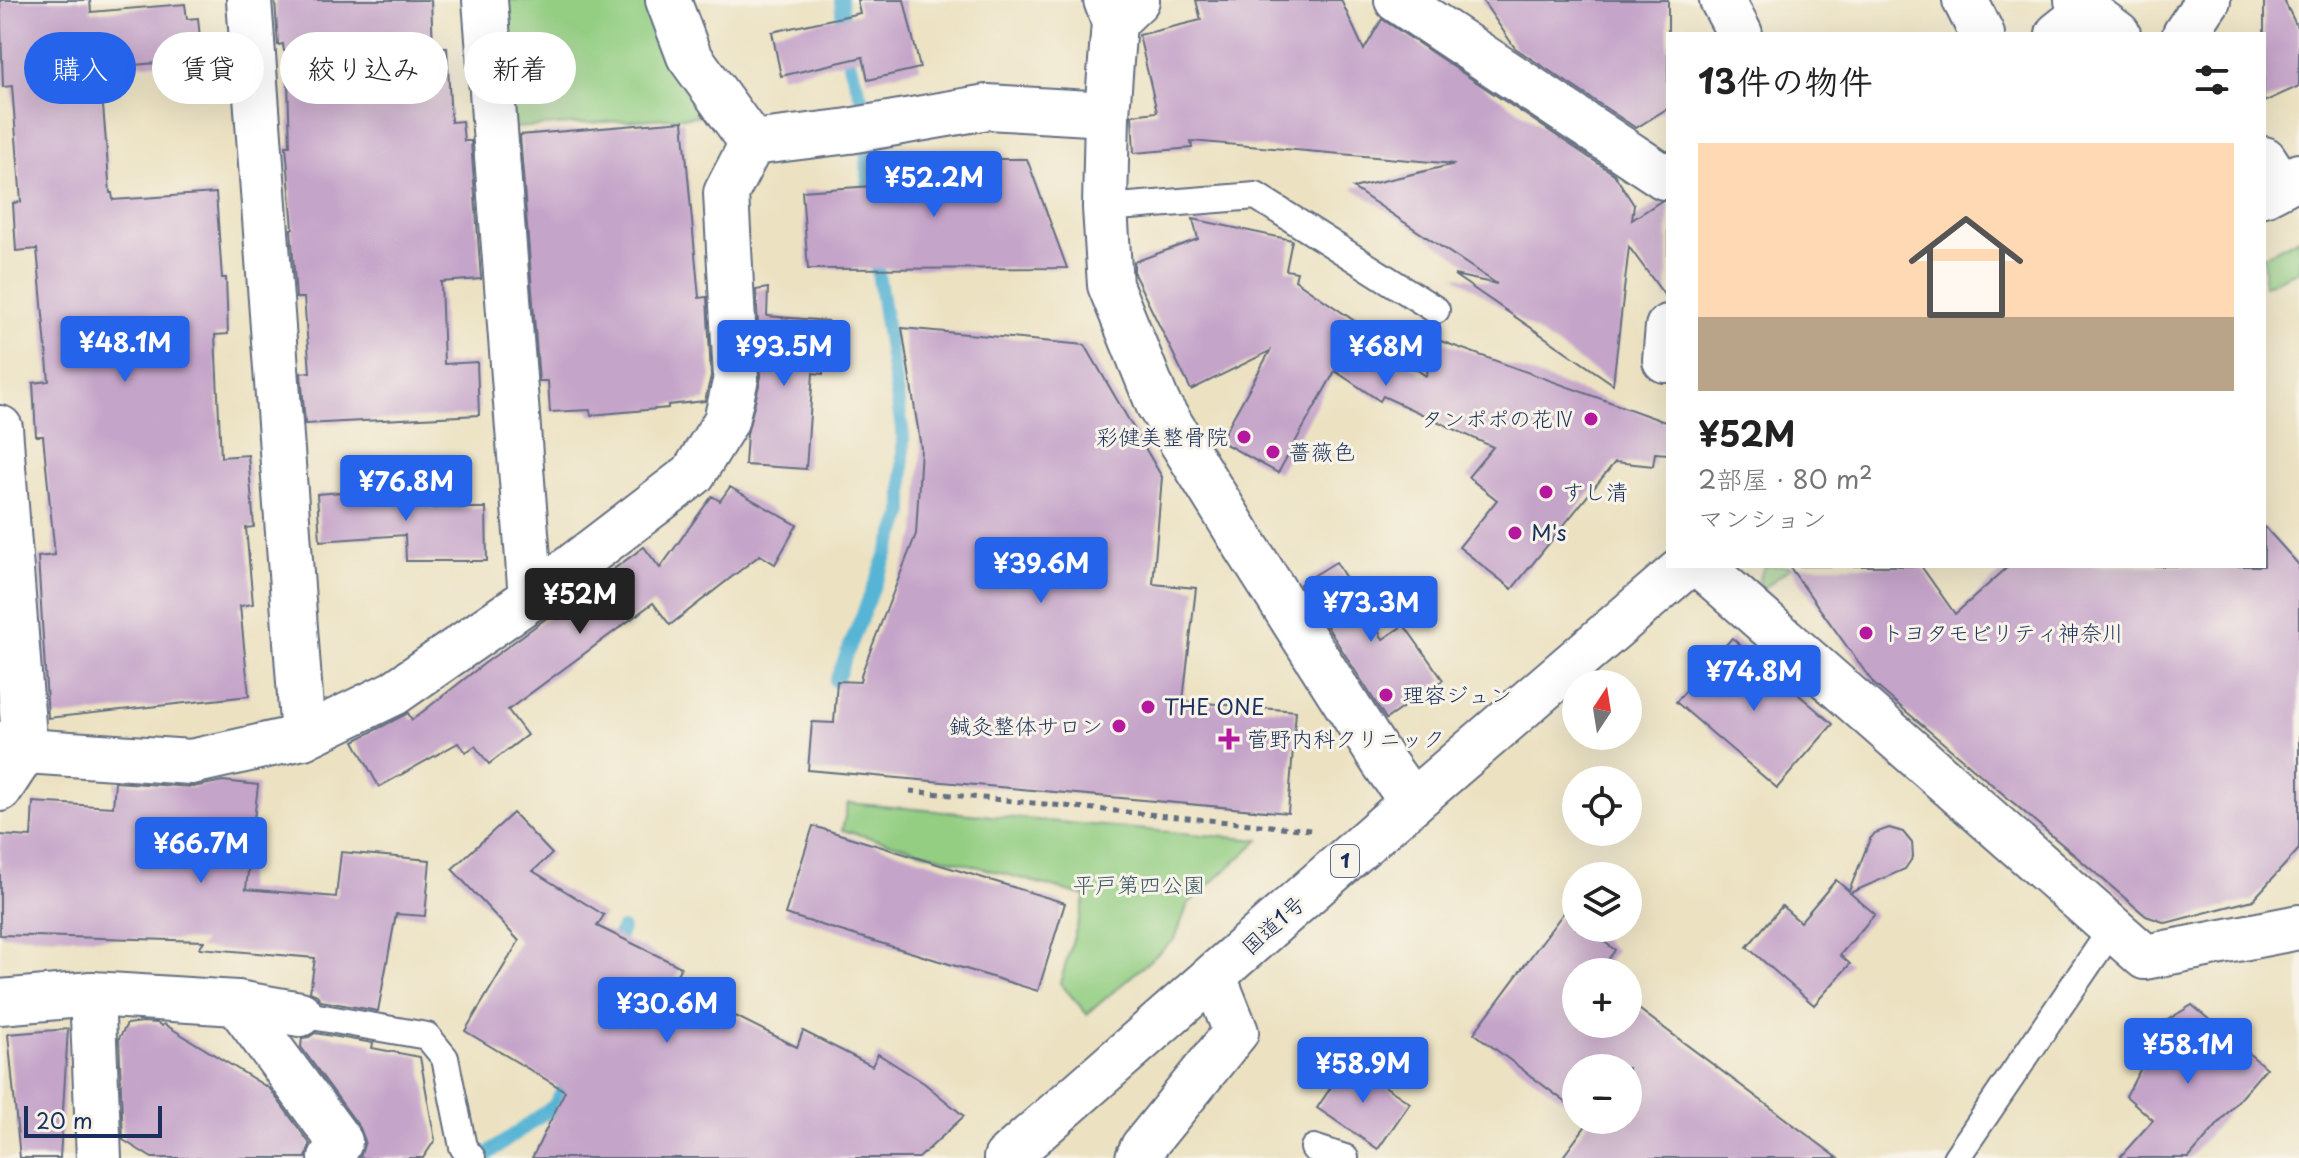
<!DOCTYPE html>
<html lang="ja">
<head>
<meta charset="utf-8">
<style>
  body { margin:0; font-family:"Playpen Sans","Klee One",sans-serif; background:#f2f2f2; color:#222; height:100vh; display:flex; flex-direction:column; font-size:30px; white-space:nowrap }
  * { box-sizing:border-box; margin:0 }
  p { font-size:26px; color:#767676 }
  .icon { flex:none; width:44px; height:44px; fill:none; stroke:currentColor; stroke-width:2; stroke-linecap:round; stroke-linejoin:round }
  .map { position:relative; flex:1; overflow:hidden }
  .panel { position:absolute; left:1666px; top:32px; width:600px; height:536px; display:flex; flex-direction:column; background:#fff; border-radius:0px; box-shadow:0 8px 32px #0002 }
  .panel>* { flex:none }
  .banner { position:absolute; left:24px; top:32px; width:760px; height:72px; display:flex; gap:16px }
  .needle { width:52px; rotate:12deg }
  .tools { position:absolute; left:1562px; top:670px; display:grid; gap:16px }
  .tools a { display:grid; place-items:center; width:80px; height:80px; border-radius:50%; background:#fff; box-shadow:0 8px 32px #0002; font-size:40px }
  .scale { position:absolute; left:24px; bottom:20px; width:138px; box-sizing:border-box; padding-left:8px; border:4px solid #1b2f5e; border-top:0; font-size:22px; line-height:28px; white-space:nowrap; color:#1b2f5e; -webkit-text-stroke:6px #f7f3e8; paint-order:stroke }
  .price { position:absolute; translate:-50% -68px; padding:0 18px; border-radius:8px; background:#2563eb; color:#fff; font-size:26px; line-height:52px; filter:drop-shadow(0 2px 4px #0008) }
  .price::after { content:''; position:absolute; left:50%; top:48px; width:24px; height:18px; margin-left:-12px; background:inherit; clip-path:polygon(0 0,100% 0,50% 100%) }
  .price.active { background:#222; color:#fff }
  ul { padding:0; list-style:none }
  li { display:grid; align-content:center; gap:16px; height:424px; padding:0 32px }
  li span { display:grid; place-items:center; height:248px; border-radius:0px; color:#555 }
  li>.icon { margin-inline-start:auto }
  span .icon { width:144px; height:144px; fill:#fffc; stroke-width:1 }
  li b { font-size:34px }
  h2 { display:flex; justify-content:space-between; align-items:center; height:96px; padding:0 32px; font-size:34px }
  .pill { padding:0 28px; border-radius:36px; background:#fff; box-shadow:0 8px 32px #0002; font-size:28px; line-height:72px }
  .pill.active { background:#2563eb; color:#fff }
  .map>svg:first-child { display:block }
  .green { fill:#93ce82; stroke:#577e70; stroke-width:2 }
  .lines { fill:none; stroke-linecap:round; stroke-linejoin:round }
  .stream { stroke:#56b4d4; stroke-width:14 }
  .building { fill:#c5a4c9 }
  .service-casing { stroke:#646e81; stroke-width:30 }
  .minor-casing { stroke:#646e81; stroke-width:48 }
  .tertiary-casing { stroke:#646e81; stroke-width:48 }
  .trunk-casing { stroke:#646e81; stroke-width:48 }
  .path { stroke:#646e81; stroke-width:5; stroke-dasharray:6 6; stroke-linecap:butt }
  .service { stroke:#fff; stroke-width:26 }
  .minor { stroke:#fff; stroke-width:44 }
  .tertiary { stroke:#fff; stroke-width:44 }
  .trunk { stroke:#fff; stroke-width:44 }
  .poi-dot { fill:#b5179e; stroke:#f7f3e8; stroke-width:3 }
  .labels { text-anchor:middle; stroke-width:6; stroke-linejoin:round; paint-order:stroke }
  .shield { fill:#f7f3e8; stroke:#5d6a87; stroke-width:2 }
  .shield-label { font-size:20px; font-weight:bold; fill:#1b2f5e }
  .poi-label { font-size:22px; fill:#1b2f5e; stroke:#f7f3e8; text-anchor:start }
  .park-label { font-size:22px; fill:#395767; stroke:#f7f3e8 }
  .street-label { font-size:22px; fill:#1b2f5e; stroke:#f7f3e8 }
</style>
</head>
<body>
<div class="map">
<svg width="2299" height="1158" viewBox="0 0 2299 1158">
  <rect width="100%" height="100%" fill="#f7f3e8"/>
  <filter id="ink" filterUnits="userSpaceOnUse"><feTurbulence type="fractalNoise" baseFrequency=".0125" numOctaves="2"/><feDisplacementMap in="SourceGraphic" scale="16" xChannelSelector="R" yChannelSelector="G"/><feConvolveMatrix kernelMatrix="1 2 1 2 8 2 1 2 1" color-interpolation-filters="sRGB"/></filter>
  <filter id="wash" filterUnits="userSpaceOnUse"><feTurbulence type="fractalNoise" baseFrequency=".006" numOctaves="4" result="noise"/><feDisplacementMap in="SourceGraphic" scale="32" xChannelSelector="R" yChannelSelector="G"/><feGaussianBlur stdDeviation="1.8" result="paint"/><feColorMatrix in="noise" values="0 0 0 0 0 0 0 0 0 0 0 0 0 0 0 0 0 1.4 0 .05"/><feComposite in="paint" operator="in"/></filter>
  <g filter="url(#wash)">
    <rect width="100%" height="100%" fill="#ece2c2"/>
    <g class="green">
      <path d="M502,0H647L676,73L699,116L512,128Z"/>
      <path d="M2299,238V271L2264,286V256Z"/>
      <path d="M1765,566H1792L1762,590L1759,578Z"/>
      <path d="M848,803L1259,840L1188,904L1175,939L1087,1014L1060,983L1086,896L842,830Z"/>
    </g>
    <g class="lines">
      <g class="stream">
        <path d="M841,0L846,53L862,100L870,205"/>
        <path d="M836,681L903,514V435L875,253"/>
        <path d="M610,954L622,929"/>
        <path d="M482,1158L554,1106L574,1073"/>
      </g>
    </g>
    <g id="blocks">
      <g class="building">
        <path d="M0,0H90L91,12L185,4L187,19L198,18L202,59L100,68L110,193H112L113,200L216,193L222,278H226L228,334L215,335L221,457L248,455L254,527L246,528L253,604L240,606L249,696L48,718L38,557L55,555L43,436H36L33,383L49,381L37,249L16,251L13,203L21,202L12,86L3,87Z"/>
        <path d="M275,0H431L433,47H447L451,122L462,121L464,141H471L481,279L441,282L444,364L477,362L479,415L305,424L301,373L310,372L304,298H296L291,229L293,228L286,146H290L287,51H284L283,44L278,45Z"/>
        <path d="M857,0H904L920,68L868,80L863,57L781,76L772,32L860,13Z"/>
        <path d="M1196,0H1341L1364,50L1382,19L1614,174L1634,205L1632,220L1661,201H1668V300L1629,247L1613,384L1454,275L1497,284L1353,188L1455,164L1191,141L1192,148L1134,153L1132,115L1157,112L1139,35L1201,20Z"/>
        <path d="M1482,0H1668V108L1636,128L1515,48Z"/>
        <path d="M2264,0H2284L2299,31V86L2264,102Z"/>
        <path d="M683,121L699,298L707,297L711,376L705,401L668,405V408L591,415L590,410L550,412L548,381H539L520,135Z"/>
        <path d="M886,159H1027L1067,268L808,269L802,191L886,185Z"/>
        <path d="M1193,219L1292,240L1286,270L1297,272L1295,280L1356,322L1353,326L1426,376L1438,340L1668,423V454L1655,453L1653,466L1615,462L1512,589L1459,547L1497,500L1468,477L1493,447L1383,396L1380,401L1335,371L1278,473L1220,441L1270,351L1191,390L1134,274V262L1198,239Z"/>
        <path d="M768,288L767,316L828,321L823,374L813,373L806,469L745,465L747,434L761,377L756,290Z"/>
        <path d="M902,328L1085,345L1162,477L1153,584L1196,588L1183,701L1296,711L1288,813L808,770L812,722L834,723L837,681L860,682L862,672L916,534L921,448Z"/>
        <path d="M431,485L432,508H486L487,561H406L405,535L320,541L317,494Z"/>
        <path d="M730,487L797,525L775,564L760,555L670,625L653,603L508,710L527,735L489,764L475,746L466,752L458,743L379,787L354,741L408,713L412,720L485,663L644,547L660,568L712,496L720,501Z"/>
        <path d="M2264,526L2299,565V849L2253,900L2166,923L2146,916L1874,684L1789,566H1921L1955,614L2009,566H2264Z"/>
        <path d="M1336,562L1383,639L1404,625L1443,680L1386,719L1300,584Z"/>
        <path d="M1732,638L1833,724L1777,788L1676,702Z"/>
        <path d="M223,781L258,785L246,889L336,897L341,852L430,860L425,916L396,914L378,1011L321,1001L317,995L310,992L315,958L199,948L204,941L0,935V835L31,837L33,802L113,807L115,782L193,787Z"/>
        <path d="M513,813L552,854L533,871L604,915L597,926L681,967L672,984L797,1047L803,1031L872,1066L878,1054L924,1083L964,1116L919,1158H532L565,1091L465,1031L519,941L452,869Z"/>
        <path d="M813,826L1065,903L1038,991L785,914Z"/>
        <path d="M1889,828L1903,832L1912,843L1913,857L1905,869L1850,893L1875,914L1840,955L1850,964L1814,1005L1747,947L1782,906L1800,922L1836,880L1849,891L1870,839L1875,833Z"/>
        <path d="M1564,912L1576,920V928H1586L1615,950L1599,972H1576V1024H1628V1001L1838,1158H1562L1590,1120H1628V1068H1576V1110L1474,1033Z"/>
        <path d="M2192,1005L2266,1068L2189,1158H2119L2153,1120L2126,1096L2166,1021Z"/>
        <path d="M143,1022L157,1023L162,1026L164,1024L270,1089L310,1144L306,1158H152L123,1140L119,1038L127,1024Z"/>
        <path d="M68,1029L60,1158H20L8,1034Z"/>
        <path d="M315,1033L373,1043L372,1048L420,1057L435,1140L423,1158H360L365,1141L360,1128L301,1047L302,1038L309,1037Z"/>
        <path d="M1348,1062L1410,1103L1378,1149L1317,1108Z"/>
      </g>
    </g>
  </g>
  <g filter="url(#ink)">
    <use href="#blocks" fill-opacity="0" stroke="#646e81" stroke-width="2"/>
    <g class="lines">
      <defs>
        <g id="service">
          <path d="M1105,208L1256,196L1436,310"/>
          <path d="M300,1014L427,1036L445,1058L463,1147L472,1158"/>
          <path d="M1314,1148L1345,1158"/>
          <path d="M1956,1158L2112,929"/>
        </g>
        <g id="minor">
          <path d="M249,0L303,737"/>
          <path d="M485,0L531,598"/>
          <path d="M1397,0L1664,177L1668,174"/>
          <path d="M1722,0L1740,34"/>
          <path d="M1965,0L1982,34"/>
          <path d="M2077,0L2087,11L2118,34"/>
          <path d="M1114,22L1137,0"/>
          <path d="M2058,34L2087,11"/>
          <path d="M2185,34L2208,0"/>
          <path d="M752,143L849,131L987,107L1107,114"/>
          <path d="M2264,159L2281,185"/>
          <path d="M1665,360L1668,327"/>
          <path d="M0,428L25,751L0,789"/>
          <path d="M1701,566L2145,957L2299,927"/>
          <path d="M0,744L25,751L191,762L303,737L394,693L531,598L693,474L726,421L736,378L726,193L752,143L689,56L668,0"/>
          <path d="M92,994L99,1158"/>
          <path d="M0,1002L92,994L237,1003L300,1014"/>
          <path d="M237,1003L340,1142L331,1158"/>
          <path d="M1138,1158L1143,1147L1236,1032L1214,977"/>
        </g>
        <path id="tertiary" d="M1106,0L1114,22L1107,114L1105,208L1110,285L1158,404L1247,548L1384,763L1412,802"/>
        <g id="trunk">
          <path d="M2264,194L2299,176"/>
          <path d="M1006,1158L1375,834L1686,566"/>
        </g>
      </defs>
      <use href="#service" class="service-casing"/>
      <use href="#minor" class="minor-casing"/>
      <use href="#tertiary" class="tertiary-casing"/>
      <use href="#trunk" class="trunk-casing"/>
      <path class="path" d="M910,791L1311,830"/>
      <use href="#service" class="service"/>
      <use href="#minor" class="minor"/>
      <use href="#tertiary" class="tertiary"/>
      <use href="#trunk" class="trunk"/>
    </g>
  </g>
  <g class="poi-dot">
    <circle cx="1591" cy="419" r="8"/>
    <circle cx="1244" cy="437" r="8"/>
    <circle cx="1273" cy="452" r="8"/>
    <circle cx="1546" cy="492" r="8"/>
    <circle cx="1515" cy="533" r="8"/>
    <circle cx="1866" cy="633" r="8"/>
    <circle cx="1386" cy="695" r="8"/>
    <circle cx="1148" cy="707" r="8"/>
    <circle cx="1119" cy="726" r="8"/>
    <path d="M1225 727h8v8h8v8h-8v8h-8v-8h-8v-8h8z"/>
  </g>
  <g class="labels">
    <rect class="shield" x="1331" y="845" width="28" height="32" rx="6"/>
    <g class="shield-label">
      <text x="1345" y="868">1</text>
    </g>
    <g class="poi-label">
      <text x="1575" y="427" text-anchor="end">タンポポの花Ⅳ</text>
      <text x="1228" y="445" text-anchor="end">彩健美整骨院</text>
      <text x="1289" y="460">薔薇色</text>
      <text x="1562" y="500">すし清</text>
      <text x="1531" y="541">M's</text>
      <text x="1882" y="641">トヨタモビリティ神奈川</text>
      <text x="1402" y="703">理容ジュン</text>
      <text x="1164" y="715">THE ONE</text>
      <text x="1103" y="734" text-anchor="end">鍼灸整体サロン</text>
      <text x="1247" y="747">菅野内科クリニック</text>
    </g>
    <g class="park-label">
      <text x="1139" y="893">平戸第四公園</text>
    </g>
    <g class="street-label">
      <text transform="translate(1273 925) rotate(-42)" y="8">国道1号</text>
    </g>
  </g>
</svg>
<div class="tools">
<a><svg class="needle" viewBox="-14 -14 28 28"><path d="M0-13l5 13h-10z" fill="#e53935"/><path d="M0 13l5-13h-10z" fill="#767676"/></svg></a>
<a><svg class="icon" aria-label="locate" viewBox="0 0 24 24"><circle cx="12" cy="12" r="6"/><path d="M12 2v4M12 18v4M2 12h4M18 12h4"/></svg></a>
<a><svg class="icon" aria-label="layers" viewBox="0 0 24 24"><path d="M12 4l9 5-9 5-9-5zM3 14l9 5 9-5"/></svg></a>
<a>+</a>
<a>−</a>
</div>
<div class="scale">20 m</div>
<b class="price" style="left:934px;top:219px">¥52.2M</b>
<b class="price" style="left:125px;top:384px">¥48.1M</b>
<b class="price" style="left:784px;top:388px">¥93.5M</b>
<b class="price" style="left:1386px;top:388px">¥68M</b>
<b class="price" style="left:406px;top:523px">¥76.8M</b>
<b class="price" style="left:1041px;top:605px">¥39.6M</b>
<b class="price active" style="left:580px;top:636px">¥52M</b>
<b class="price" style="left:1371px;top:644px">¥73.3M</b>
<b class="price" style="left:1754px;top:713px">¥74.8M</b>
<b class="price" style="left:201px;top:885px">¥66.7M</b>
<b class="price" style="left:667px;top:1045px">¥30.6M</b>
<b class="price" style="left:2188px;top:1086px">¥58.1M</b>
<b class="price" style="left:1363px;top:1105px">¥58.9M</b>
<div class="banner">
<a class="pill active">購入</a>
<a class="pill">賃貸</a>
<a class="pill">絞り込み</a>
<a class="pill">新着</a>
</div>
<section class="panel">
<h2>13件の物件<svg class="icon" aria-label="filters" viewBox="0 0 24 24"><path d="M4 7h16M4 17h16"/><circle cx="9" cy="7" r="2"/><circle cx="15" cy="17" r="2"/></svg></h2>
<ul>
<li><span style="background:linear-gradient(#ffd9b3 70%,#b9a48a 0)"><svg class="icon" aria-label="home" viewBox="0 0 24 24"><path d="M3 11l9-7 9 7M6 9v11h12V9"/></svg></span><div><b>¥52M</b><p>2部屋 · 80 m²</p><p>マンション</p></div></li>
</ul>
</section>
</div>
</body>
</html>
